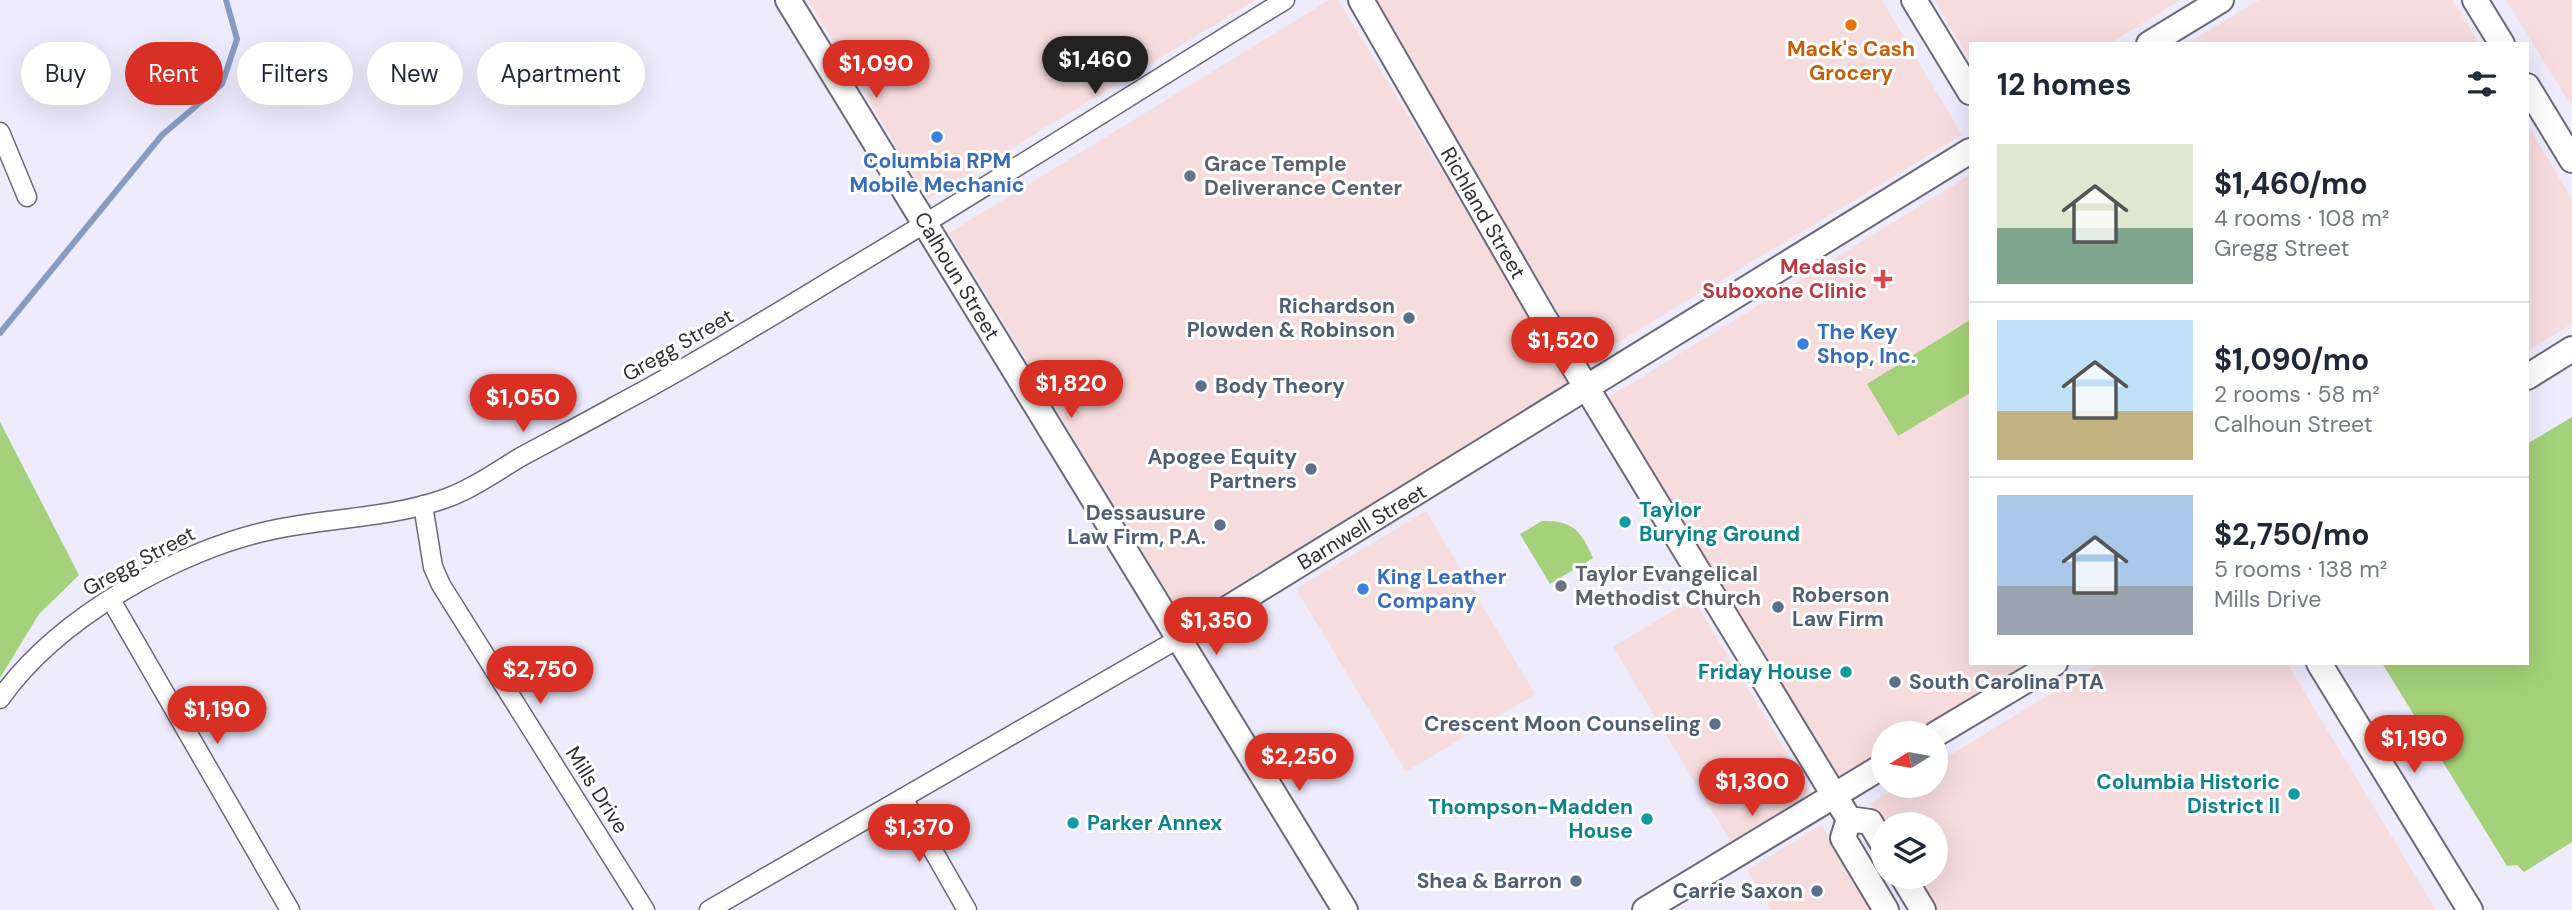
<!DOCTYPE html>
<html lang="en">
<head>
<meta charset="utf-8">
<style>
  body { margin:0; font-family:"DM Sans",sans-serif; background:#f6f6f7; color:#1f2937; height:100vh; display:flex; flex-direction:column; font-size:26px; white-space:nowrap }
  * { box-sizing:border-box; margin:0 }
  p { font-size:23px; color:#747a83 }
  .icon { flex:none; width:38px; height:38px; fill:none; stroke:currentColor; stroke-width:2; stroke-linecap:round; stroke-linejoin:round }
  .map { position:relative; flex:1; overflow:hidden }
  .side { position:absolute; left:1969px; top:42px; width:560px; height:623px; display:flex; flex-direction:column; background:#fff; border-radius:0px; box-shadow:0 7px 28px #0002 }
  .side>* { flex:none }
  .guide { position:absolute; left:21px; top:42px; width:665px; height:63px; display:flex; gap:14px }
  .needle { width:46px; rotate:259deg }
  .tools { position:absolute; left:1871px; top:721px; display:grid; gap:14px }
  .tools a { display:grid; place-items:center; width:77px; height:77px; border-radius:50%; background:#fff; box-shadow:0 7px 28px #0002; font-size:35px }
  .price { position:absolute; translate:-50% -60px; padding:0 16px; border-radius:24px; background:#d93025; color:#fff; font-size:23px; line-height:46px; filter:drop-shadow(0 2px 4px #0008) }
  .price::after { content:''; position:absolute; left:50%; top:42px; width:21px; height:16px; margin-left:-10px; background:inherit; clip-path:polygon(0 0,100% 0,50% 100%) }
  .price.selected { background:#222; color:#fff }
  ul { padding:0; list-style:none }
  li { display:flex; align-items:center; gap:21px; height:175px; padding:0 28px }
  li+li { border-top:2px solid #e0e1e3 }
  li span { display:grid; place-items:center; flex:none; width:196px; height:140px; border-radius:0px; color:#555 }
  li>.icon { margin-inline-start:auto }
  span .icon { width:84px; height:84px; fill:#fffc; stroke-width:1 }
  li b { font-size:30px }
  h2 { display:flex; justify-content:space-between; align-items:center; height:84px; padding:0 28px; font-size:30px }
  .pill { padding:0 24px; border-radius:32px; background:#fff; box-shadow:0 7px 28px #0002; font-size:24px; line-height:63px }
  .pill.selected { background:#d93025; color:#fff }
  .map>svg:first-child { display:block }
  .commercial { fill:#f7dcde }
  .green { fill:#a4d179 }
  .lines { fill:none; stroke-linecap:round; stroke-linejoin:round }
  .stream { stroke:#889cc1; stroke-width:6 }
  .street-casing { stroke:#6c687b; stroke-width:21 }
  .secondary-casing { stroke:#6c687b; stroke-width:28 }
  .street { stroke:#fff; stroke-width:18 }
  .secondary { stroke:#fff; stroke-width:24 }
  .food-dot { fill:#e8710a; stroke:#fff; stroke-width:2.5 }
  .shop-dot { fill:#3f7fe0; stroke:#fff; stroke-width:2.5 }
  .worship-dot { fill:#6b7280; stroke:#fff; stroke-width:2.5 }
  .health-dot { fill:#e0444e; stroke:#fff; stroke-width:2.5 }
  .service-dot { fill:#5c6f8a; stroke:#fff; stroke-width:2.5 }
  .culture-dot { fill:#0f9aa8; stroke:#fff; stroke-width:2.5 }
  .labels { text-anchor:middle; stroke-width:6; stroke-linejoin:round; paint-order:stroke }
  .food-label { font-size:21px; font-weight:bold; fill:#c56008; stroke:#fff }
  .shop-label { font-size:21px; font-weight:bold; fill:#366cbe; stroke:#fff; text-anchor:start }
  .worship-label { font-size:21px; font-weight:bold; fill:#5b616d; stroke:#fff; text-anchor:start }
  .street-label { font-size:21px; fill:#312f37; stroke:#fff }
  .health-label { font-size:21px; font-weight:bold; fill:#be3a42; stroke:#fff; text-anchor:end }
  .service-label { font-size:21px; font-weight:bold; fill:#4e5e75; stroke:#fff; text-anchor:end }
  .culture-label { font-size:21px; font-weight:bold; fill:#0d838f; stroke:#fff; text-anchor:end }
</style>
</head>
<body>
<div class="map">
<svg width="2572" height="910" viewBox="0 0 2572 910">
  <rect width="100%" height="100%" fill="#eeebfc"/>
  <g class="commercial">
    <path d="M808,0H1255L928,199Z"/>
    <path d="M1329,0H1338L1570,382L1183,618L949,233Z"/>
    <path d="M1371,0H1882L1962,135L1587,361Z"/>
    <path d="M1934,0H2180L2109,44H1970V60Z"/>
    <path d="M2259,0H2453L2479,44H2186Z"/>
    <path d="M2506,0H2572V107Z"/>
    <path d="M2527,124L2572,199V324L2527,351Z"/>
    <path d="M1970,175V663H2027L1913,733H1883V752L1840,778L1608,398Z"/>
    <path d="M1426,511L1535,694L1406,772L1296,589Z"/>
    <path d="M1693,599L1811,793L1731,842L1613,647Z"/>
    <path d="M2100,663H2287L2436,910H1934L1914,877H1936V824H1883V826L1869,804L1900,786H1936V764Z"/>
    <path d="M1822,825L1874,910H1772L1747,870Z"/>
  </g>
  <g class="green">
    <path d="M1970,320V393L1898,436L1867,384Z"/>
    <path d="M2572,417V842L2524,872L2517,865L2507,866L2382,663H2527V444Z"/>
    <path d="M0,422L79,575L39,614L0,678Z"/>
    <path d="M1542,521C1573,520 1581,531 1593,558L1550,584L1520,534Z"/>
  </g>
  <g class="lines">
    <path class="stream" d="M0,333L162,135L222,84L237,39L226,0"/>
    <defs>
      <g id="street">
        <path d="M0,132L27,197"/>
        <path d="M423,505L433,567L441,585L645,910"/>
        <path d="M111,600L290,910"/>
        <path d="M0,699C56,619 177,550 272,530C327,518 388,518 441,500C469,491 494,473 519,458C552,440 585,423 617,405C696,363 772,316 848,270C995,182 1139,90 1285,0"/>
        <path d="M903,798L967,910"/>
        <path d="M709,910L1178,639"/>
      </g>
      <g id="secondary">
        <path d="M788,0L1345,910"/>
        <path d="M1361,0L1543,316L1834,795L1849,819L1870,822L1883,844"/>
        <path d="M1914,0L1970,92"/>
        <path d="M2475,0L2502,44"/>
        <path d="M2149,44L2221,0"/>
        <path d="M2527,86L2572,160"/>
        <path d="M2527,377L2572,349"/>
        <path d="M1178,639L1970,151"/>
        <path d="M2319,663L2470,910"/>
        <path d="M1936,734L2055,663"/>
        <path d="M1849,819L1843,838L1886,910"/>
        <path d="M1903,877L1923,910"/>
        <path d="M1645,910L1883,766"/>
      </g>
    </defs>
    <use href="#street" class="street-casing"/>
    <use href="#secondary" class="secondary-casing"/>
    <use href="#street" class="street"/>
    <use href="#secondary" class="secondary"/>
  </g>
  <circle class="food-dot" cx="1851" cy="25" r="7"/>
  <g class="shop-dot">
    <circle cx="937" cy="137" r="7"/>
    <circle cx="1803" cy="344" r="7"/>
    <circle cx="1363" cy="589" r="7"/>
  </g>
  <g class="worship-dot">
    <circle cx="1190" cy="176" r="7"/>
    <circle cx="1561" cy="586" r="7"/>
  </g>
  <path class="health-dot" d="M1879.5 268.5h7v7h7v7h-7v7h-7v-7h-7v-7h7z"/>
  <g class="service-dot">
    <circle cx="1409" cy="318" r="7"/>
    <circle cx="1201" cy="386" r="7"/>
    <circle cx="1311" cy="469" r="7"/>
    <circle cx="1220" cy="525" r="7"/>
    <circle cx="1778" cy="607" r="7"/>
    <circle cx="1895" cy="682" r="7"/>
    <circle cx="1715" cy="724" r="7"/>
    <circle cx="1576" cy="881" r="7"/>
    <circle cx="1817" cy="891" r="7"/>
  </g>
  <g class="culture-dot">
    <circle cx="1625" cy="522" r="7"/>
    <circle cx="1846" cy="672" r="7"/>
    <circle cx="2294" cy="794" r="7"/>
    <circle cx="1647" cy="819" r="7"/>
    <circle cx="1073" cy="823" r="7"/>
  </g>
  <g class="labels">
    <g class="food-label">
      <text x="1851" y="56">Mack's Cash<tspan x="1851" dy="24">Grocery</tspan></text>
    </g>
    <g class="shop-label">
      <text x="937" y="168" text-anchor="middle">Columbia RPM<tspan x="937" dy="24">Mobile Mechanic</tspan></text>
      <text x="1817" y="339">The Key<tspan x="1817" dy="24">Shop, Inc.</tspan></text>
      <text x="1377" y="584">King Leather<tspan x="1377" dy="24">Company</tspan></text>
    </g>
    <g class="worship-label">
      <text x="1204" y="171">Grace Temple<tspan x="1204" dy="24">Deliverance Center</tspan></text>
      <text x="1575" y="581">Taylor Evangelical<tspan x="1575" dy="24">Methodist Church</tspan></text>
    </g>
    <g class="street-label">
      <text transform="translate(1483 213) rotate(60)" y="7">Richland Street</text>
      <text transform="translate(957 276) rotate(59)" y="7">Calhoun Street</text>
      <text transform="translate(678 345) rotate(-30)" y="7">Gregg Street</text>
      <text transform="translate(1362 527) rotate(-31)" y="7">Barnwell Street</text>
      <text transform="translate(139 561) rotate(-28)" y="7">Gregg Street</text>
      <text transform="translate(597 790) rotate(58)" y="7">Mills Drive</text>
    </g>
    <g class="health-label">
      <text x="1867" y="274">Medasic<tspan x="1867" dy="24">Suboxone Clinic</tspan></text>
    </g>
    <g class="service-label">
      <text x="1395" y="313">Richardson<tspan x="1395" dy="24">Plowden &amp; Robinson</tspan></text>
      <text x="1215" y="393" text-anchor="start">Body Theory</text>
      <text x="1297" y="464">Apogee Equity<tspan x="1297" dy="24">Partners</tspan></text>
      <text x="1206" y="520">Dessausure<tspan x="1206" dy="24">Law Firm, P.A.</tspan></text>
      <text x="1792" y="602" text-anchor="start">Roberson<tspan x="1792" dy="24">Law Firm</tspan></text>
      <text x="1909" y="689" text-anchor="start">South Carolina PTA</text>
      <text x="1701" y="731">Crescent Moon Counseling</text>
      <text x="1562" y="888">Shea &amp; Barron</text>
      <text x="1803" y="898">Carrie Saxon</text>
    </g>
    <g class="culture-label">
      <text x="1639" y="517" text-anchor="start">Taylor<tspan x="1639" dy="24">Burying Ground</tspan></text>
      <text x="1832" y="679">Friday House</text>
      <text x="2280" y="789">Columbia Historic<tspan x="2280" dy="24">District II</tspan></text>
      <text x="1633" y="814">Thompson-Madden<tspan x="1633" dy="24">House</tspan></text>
      <text x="1087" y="830" text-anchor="start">Parker Annex</text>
    </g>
  </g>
</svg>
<div class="tools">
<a><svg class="needle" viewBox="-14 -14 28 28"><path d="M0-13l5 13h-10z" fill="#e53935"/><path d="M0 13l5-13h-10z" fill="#747a83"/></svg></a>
<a><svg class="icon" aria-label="layers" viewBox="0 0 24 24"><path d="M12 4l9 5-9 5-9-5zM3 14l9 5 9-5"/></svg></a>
</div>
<b class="price selected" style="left:1095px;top:96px">$1,460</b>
<b class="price" style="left:876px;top:100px">$1,090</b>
<b class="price" style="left:1563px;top:377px">$1,520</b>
<b class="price" style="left:1071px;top:420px">$1,820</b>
<b class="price" style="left:523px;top:434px">$1,050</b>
<b class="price" style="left:1216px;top:657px">$1,350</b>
<b class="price" style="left:540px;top:706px">$2,750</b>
<b class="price" style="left:217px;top:746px">$1,190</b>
<b class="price" style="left:2414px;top:775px">$1,190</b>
<b class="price" style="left:1299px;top:793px">$2,250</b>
<b class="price" style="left:1752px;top:818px">$1,300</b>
<b class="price" style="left:919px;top:864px">$1,370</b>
<div class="guide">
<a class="pill">Buy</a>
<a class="pill selected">Rent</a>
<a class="pill">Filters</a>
<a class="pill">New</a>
<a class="pill">Apartment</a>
</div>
<section class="side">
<h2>12 homes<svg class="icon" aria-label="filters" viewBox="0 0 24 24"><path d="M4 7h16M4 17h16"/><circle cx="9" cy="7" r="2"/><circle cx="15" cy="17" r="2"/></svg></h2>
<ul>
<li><span style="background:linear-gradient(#dfe7d0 60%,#7fa58c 0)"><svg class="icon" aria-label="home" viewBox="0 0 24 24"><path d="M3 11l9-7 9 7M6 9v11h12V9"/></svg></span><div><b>$1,460/mo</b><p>4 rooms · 108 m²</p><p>Gregg Street</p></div></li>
<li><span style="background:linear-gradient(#bfe0f5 65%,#c2b280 0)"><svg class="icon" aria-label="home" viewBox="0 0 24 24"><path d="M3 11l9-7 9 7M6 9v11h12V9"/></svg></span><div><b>$1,090/mo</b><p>2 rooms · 58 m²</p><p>Calhoun Street</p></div></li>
<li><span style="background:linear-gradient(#a9c7e8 65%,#9aa5b1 0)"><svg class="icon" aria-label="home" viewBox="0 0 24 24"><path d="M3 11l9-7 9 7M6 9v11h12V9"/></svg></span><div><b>$2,750/mo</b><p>5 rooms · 138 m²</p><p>Mills Drive</p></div></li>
</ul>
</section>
</div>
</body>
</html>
